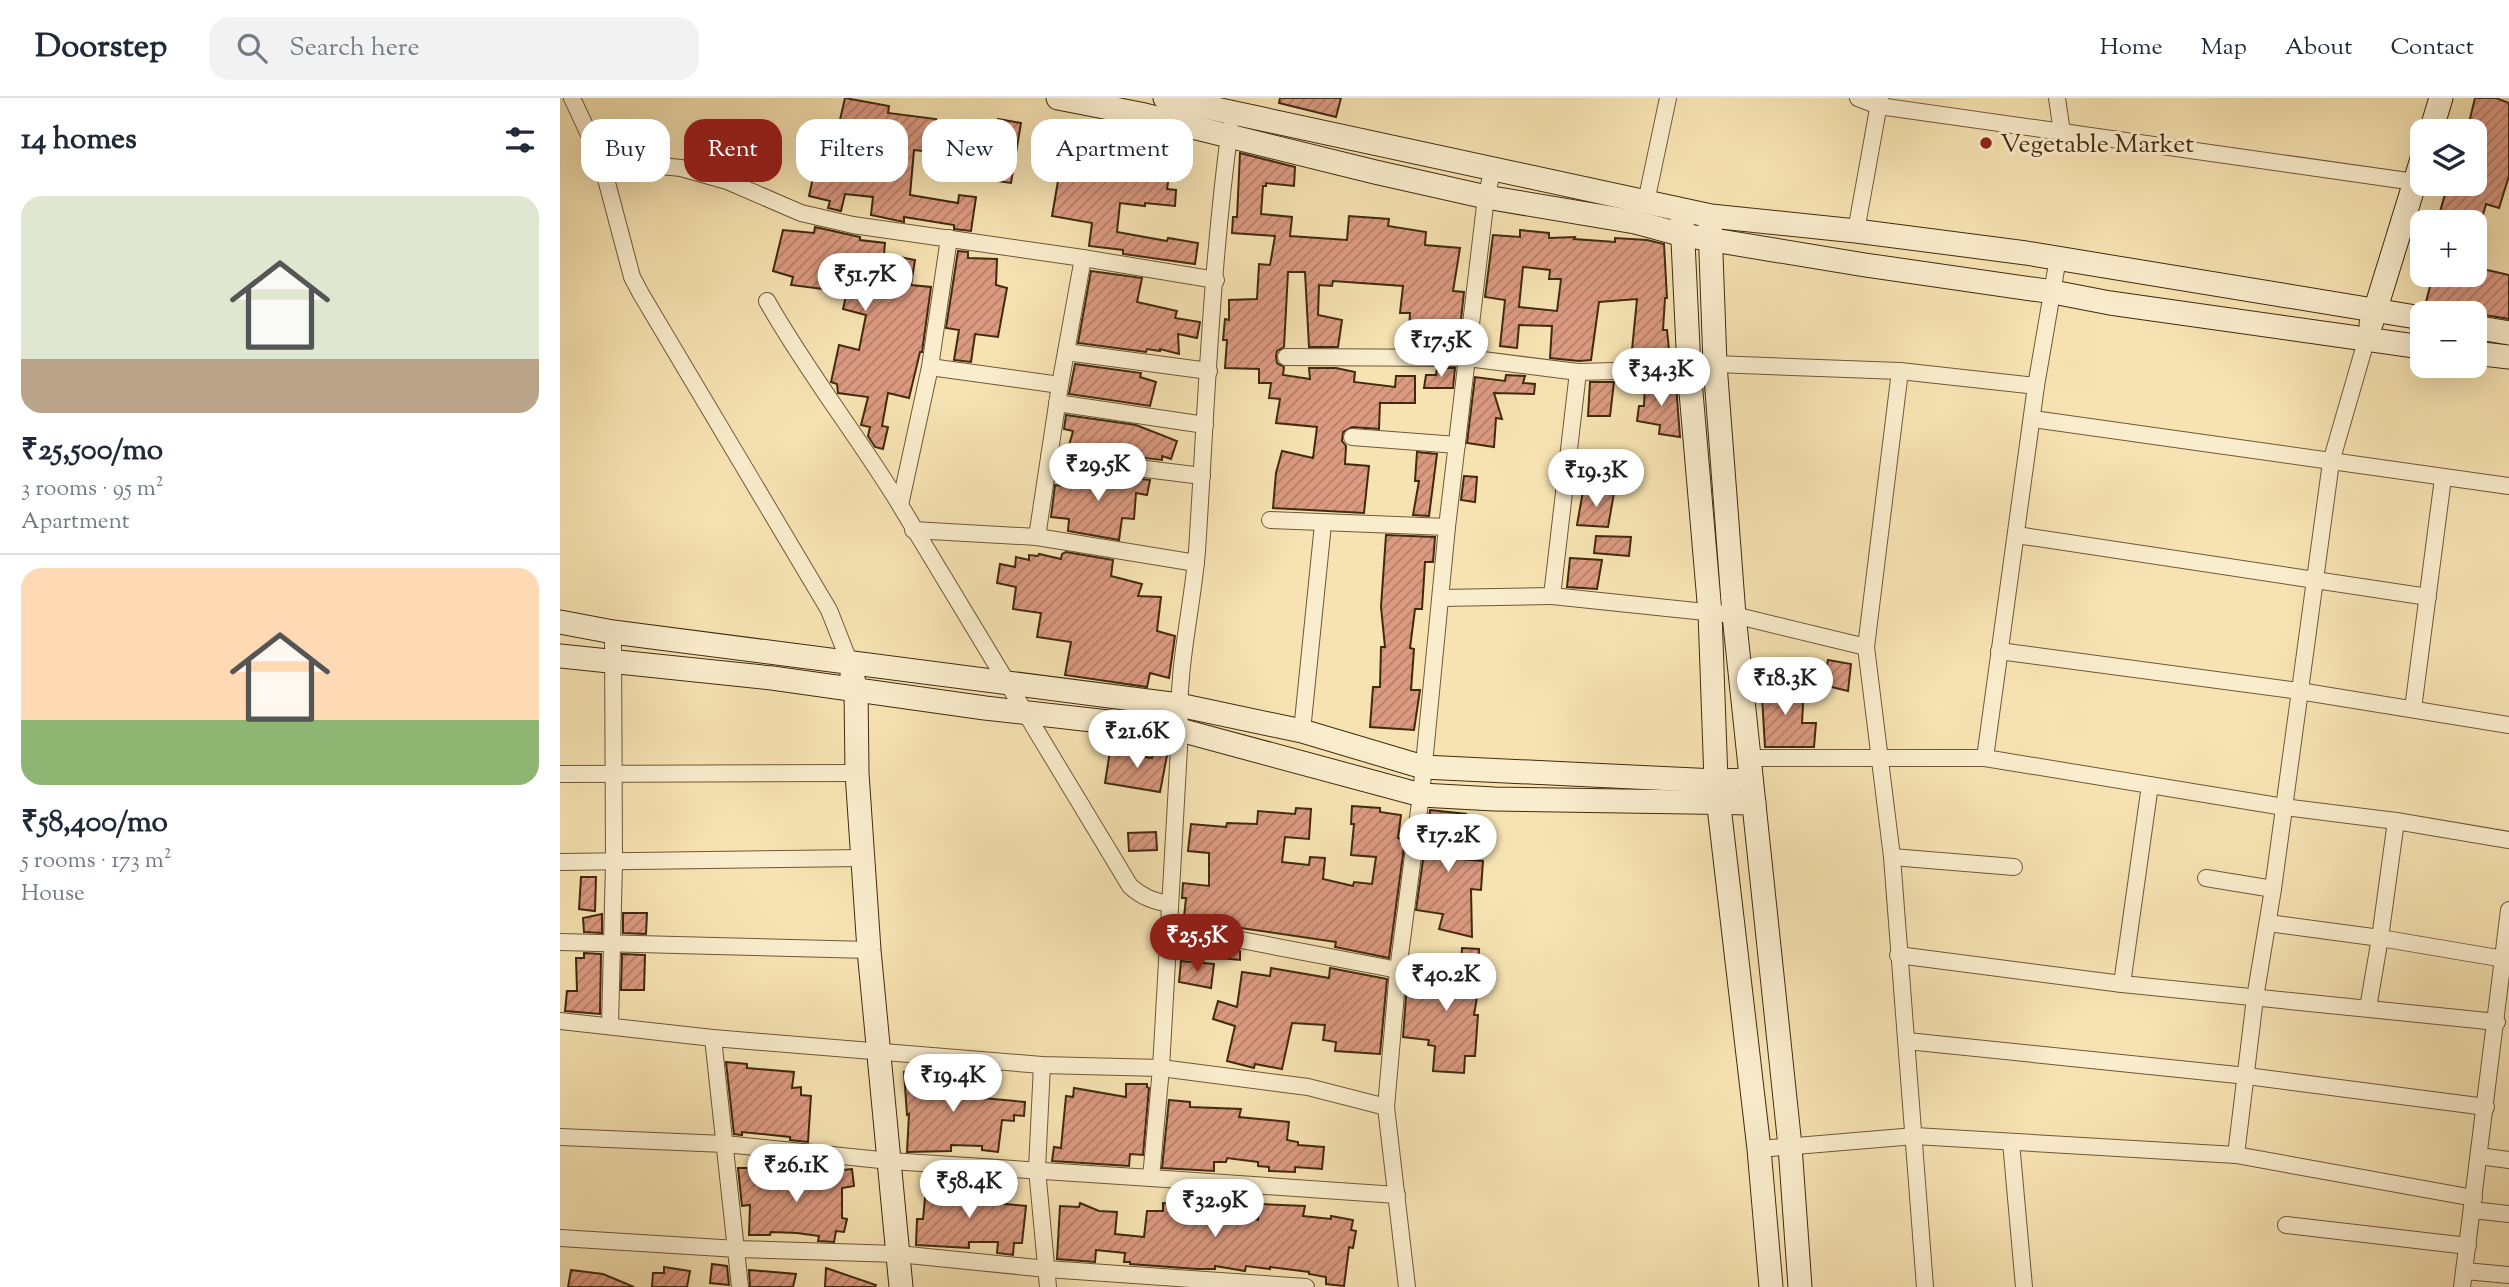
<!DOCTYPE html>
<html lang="en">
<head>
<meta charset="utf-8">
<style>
  body { margin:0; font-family:"Sorts Mill Goudy",serif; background:#f2f2f3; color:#1f2937; height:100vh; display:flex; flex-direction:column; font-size:26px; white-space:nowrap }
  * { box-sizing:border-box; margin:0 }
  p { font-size:23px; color:#747a83 }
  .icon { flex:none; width:38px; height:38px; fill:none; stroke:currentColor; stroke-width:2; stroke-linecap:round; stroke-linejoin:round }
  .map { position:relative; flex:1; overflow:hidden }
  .details { display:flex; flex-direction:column; background:#fff; width:560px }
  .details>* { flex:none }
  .guide { position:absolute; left:21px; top:21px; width:665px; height:63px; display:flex; gap:14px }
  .buttons { position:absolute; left:1850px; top:21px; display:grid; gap:14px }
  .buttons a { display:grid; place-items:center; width:77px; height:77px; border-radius:14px; background:#fff; box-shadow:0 7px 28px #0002; font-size:35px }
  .price { position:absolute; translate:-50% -60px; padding:0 16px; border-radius:24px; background:#fff; color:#222; font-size:23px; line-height:46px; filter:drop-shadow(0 2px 4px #0008) }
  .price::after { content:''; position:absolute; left:50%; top:42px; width:21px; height:16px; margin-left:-10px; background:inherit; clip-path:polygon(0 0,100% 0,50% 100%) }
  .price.current { background:#8f2418; color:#fff }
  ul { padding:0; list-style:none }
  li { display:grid; align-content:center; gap:14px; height:371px; padding:0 21px }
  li+li { border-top:2px solid #e0e1e3 }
  li span { display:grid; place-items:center; height:217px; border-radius:21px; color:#555 }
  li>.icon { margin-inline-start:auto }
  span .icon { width:126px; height:126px; fill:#fffc; stroke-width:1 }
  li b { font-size:30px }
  h2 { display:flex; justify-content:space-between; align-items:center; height:84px; padding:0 21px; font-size:30px }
  .pill { padding:0 24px; border-radius:21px; background:#fff; box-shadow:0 7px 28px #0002; font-size:24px; line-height:63px }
  .pill.current { background:#8f2418; color:#fff }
  header { display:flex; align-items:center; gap:42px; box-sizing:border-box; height:98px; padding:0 35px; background:#fff; border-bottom:2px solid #e0e1e3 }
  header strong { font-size:33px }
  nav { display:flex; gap:38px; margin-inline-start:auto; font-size:24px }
  .search { width:490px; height:63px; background:#f2f2f3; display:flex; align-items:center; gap:18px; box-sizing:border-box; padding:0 24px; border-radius:21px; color:#747a83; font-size:26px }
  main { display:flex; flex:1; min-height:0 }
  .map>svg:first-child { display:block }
  .building { fill:url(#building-hatch); stroke:#402a0f; stroke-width:2; fill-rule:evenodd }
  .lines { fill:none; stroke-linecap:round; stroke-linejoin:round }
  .street-casing { stroke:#6e5838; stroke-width:18 }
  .secondary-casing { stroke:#402a0f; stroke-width:25 }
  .street { stroke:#faedcd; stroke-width:16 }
  .secondary { stroke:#faedcd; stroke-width:23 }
  .poi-dot { fill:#8f2418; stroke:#faedcd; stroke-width:2.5 }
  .labels { text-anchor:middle; stroke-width:6; stroke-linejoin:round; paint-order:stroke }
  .poi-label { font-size:26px; fill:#402a0f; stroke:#faedcd; text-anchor:start }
</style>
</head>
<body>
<header>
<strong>Doorstep</strong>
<div class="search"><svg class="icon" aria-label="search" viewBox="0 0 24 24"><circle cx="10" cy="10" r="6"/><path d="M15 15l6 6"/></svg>Search here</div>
<nav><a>Home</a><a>Map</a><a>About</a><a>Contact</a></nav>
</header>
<main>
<section class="details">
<h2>14 homes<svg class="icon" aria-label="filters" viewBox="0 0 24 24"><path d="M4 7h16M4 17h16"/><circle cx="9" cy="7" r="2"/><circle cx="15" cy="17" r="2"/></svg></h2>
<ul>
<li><span style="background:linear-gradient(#dfe7d0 75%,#b9a48a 0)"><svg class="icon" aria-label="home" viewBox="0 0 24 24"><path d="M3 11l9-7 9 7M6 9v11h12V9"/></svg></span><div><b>₹25,500/mo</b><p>3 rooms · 95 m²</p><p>Apartment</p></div></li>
<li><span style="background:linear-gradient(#ffd9b3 70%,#8fb573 0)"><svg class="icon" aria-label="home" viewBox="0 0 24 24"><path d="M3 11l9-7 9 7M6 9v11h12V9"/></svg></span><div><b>₹58,400/mo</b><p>5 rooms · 173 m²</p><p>House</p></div></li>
</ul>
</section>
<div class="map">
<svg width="1949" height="1189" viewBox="0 0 1949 1189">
  <defs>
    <pattern id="building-hatch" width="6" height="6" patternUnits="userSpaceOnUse" patternTransform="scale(1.75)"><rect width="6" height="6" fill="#dc9a81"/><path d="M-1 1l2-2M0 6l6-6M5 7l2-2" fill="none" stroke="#b47e68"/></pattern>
  </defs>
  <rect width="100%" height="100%" fill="#f7e3b2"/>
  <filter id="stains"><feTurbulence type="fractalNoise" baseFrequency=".00286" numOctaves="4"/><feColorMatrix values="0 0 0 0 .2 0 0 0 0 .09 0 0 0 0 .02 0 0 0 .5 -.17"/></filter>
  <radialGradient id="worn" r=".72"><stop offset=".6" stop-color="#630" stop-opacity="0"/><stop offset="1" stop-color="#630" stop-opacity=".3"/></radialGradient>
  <g class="building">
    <path d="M285,0L329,8L328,15L376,21L374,35L421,40L423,25L437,27L438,21L461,25L451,85L414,80L418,59L354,52L350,97L398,105L399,97L416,99L411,133L394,131V127L344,119V124L311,117L313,99L285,96L281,113L268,110L270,103L249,98L254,75H257L271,39H276Z"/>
    <path d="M720,0H781L776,19L719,5Z"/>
    <path d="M1915,0H1936L1949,5V78L1939,110L1926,106L1921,124H1877L1888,86H1914V33H1907Z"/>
    <path d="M544,42L613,52L607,91L616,92L615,108L585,105V108L560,105L557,134L607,143L608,140L638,145L635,166L563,156V152L529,148L532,125L492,118L504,48L543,55Z"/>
    <path d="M680,55L735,69L734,88L706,85V88H703L701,116L732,119L730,138L787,142L789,118L829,121L828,128L866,134L865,147L900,150L893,193L904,194L898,249H848L850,215H840L843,188L773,183L772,188L759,187L758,217L782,222L778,249H749L745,174H728L724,249L717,253L716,258L717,265L724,269L723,277L750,281L749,270H776L795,274L794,284L835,289L836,278H855V305H820L819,331L792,329L783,334L782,343L786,348L785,366L809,368L804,415L713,410L716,375L722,353L753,360L757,329L716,325L720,301L709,300L711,285H699V271L665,270L667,242H663L665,221L669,222V202L697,201L699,166L710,167L715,138L672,135L673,119H677Z"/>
    <path d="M255,129L300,139V142L325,145L324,156L355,162L351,187L371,189L362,254H360L349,300L328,295L322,328L328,329L323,351L315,349L308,338L310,329L301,327L308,299L278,295L277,286L271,284L279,247L299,252L306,217L283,211L287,194L231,187L233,179L213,173L223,132L254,135Z"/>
    <path d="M960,132L989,135V140L1015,139L1014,141L1055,144V140L1087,142L1104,146L1107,200H1105L1103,232H1107L1110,261L1071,262L1077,201L1039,204L1031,262L1019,263L990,260L992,228L959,227L957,250L940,248L945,202L925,199L933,137L960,139ZM963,169L990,172L989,181H1001L997,213L959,209Z"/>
    <path d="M398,153L408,154V160L437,161L436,187L447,190L438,239L415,236L411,264L394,262L399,232L386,230Z"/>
    <path d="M1914,169L1949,177V221L1913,215L1866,204L1873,177H1914Z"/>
    <path d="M531,173L582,180L577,204L617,213L615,220L640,224L637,240L618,236L619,256L600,251V253L587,251L586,254L518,245Z"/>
    <path d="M515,266L581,275L580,279L596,284L590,308L509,296Z"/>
    <path d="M877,270H895L893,290H864L866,277H876Z"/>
    <path d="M946,277L965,278L963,285L975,286L974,296L934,295L942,321L936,320L934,349L907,345L915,279L945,283Z"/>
    <path d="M1030,284H1054L1050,318H1028Z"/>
    <path d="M1085,285L1116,287L1120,339L1099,336L1100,327L1077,323L1079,308H1084Z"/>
    <path d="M506,317L576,327L617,343L611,361L602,358V362L508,351L513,333L504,331Z"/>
    <path d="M857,354L877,356L869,418L853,417L859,383H855Z"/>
    <path d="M1052,360L1070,362L1066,388H1050Z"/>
    <path d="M516,373L590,382L587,397L576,395L574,421L562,420L559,442L508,433L509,421L491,419L495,387L512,389Z"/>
    <path d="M904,378L917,379L915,404L901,402Z"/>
    <path d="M1023,393L1054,395L1048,429L1017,427Z"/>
    <path d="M826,437L875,439L873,464H865L862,511H855L850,550L854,551L851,592H860L854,632L810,629L813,589H820L821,549H825L821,509Z"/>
    <path d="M1036,438L1071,439L1069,458L1034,455Z"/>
    <path d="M506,454L553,462L551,478L582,486L578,498L601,499L597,533L615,538L609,580L590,575L587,589L505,577L511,544L477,539L481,515L453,511L456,489L437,485L440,466L455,469L456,459L469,462V457L478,458L479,456L501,461L502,456Z"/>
    <path d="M1010,460L1042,462L1037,491L1007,489Z"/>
    <path d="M1268,562L1291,566L1288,593L1263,587Z"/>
    <path d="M1201,582L1244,589L1242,625H1256L1254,649H1205Z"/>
    <path d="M595,649L608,652L600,694L545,685L550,653L592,660Z"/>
    <path d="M792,708L820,710V714L841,717L838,740L845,742L829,860L775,849L776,844L681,830L674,835L671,841L674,849L680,853V862L660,860L662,832L623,828L626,800H622L623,785L649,788V755L628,753L631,726L666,729L667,725L697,726L698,713L735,716L736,710L751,711L749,741L725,739L722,764L749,767L750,759L765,760L763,781L793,788L794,784L812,786L816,759L791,757L794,726H791Z"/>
    <path d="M870,712L906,716L900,761L923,763L921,792L911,791L912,839L879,831L883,816L856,812Z"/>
    <path d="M596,734L597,752L569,753L568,735Z"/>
    <path d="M21,779H36L35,813L19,811Z"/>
    <path d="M63,815H87L86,836L63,835Z"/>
    <path d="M42,816V835L24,834L23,820Z"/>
    <path d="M902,850L919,851L917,887H919L914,917H918L915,958H905L904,975L873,973L875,948L868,947L869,942L843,939L847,885L874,886L876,870L901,873Z"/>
    <path d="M24,855L41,856L40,916L5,913L7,893H17L16,860H24Z"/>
    <path d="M62,856L85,857L84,892H61Z"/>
    <path d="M621,863L654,866L651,890L619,884Z"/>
    <path d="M711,870L769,880L770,870L827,881L820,956L775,953L776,944L763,942L765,927L732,925L722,971L695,966L694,970L667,963L675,928L653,921L658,903L677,909L682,874L710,878Z"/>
    <path d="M166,964L187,966V970L234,974L232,990L241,989V997L251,998L248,1044L230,1042V1039L182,1034V1037L174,1036Z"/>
    <path d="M366,973L367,975L398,976V983H404V993L423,994V1000L465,1004L464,1018L454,1017V1023L442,1022L438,1054L422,1052V1048L391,1047V1053L347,1054L349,1016L347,1017L344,974Z"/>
    <path d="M566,986H587V989L589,990L583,1057L570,1056L569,1068L492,1063L494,1049L501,1050L506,998L513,999L514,990L566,999Z"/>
    <path d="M609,1002L630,1004V1009L681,1011L679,1019L729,1024L727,1042L738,1044V1047L764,1049L762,1071L735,1069V1074L709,1073V1069L698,1068V1064L667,1060L666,1064H654V1073L602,1070Z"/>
    <path d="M178,1070H195V1077L205,1078L204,1086L254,1088L257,1071L272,1073L292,1071L294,1088L282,1090V1120L287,1121L284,1134L276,1133L274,1144L258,1143L259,1138L237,1135L211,1134L210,1137H189L190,1107L182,1108Z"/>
    <path d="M406,1088L429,1094V1100L438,1101L437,1105L466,1108L462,1145H454L453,1157L437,1155L438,1144H409V1150L356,1147L357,1121H363L366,1090L405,1093Z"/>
    <path d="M520,1105L539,1113L557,1114L555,1136L584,1139L587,1113H603V1105L627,1107L662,1120L663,1111H674L698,1122L699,1106L745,1108L743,1118L771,1121V1118L793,1122L791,1132L796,1133L793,1150L789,1149L784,1188L766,1186V1179L749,1176V1174L710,1169V1171L686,1168L685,1173L655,1168V1171H637L570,1166V1164H564L565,1155L536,1152L535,1164L497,1161L500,1108L519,1109Z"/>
    <path d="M152,1166L167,1168L169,1187L150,1185Z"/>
    <path d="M104,1169L130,1173L127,1189H92L93,1175H104Z"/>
    <path d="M266,1170L316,1187L315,1189H265Z"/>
    <path d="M11,1172L43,1176L74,1189H8Z"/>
    <path d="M189,1172L236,1176L233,1189H190Z"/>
  </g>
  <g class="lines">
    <defs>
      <g id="street">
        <path d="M12,0L41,62L72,179L81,196L269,512L289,563"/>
        <path d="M1298,0L1319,8L1855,84"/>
        <path d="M1497,0L1502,34"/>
        <path d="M41,62L121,70L167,83L241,115L293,127L523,160L656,182"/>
        <path d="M1086,104L1108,0"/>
        <path d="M1296,133L1320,0"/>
        <path d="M207,203C247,274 298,338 340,407C416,534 494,660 570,788C582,799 593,803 610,806"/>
        <path d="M506,254L649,273"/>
        <path d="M726,259L907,260L1018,274L1129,271L1155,266L1340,273L1476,288"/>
        <path d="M370,269L500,287"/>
        <path d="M1340,273L1306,549L1332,759L1365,1189"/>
        <path d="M1018,274L992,498L1174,517L1306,549"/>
        <path d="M497,305L645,327"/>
        <path d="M1473,321L1949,388"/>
        <path d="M792,339L897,347"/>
        <path d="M489,359L642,378"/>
        <path d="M340,407L370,269L389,140"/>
        <path d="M710,422L887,429"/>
        <path d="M353,432L477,439L636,465"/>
        <path d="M1457,437L1868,499"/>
        <path d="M477,439L500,287L523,160"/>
        <path d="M881,500L992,498"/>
        <path d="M1439,553L1739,593L1949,627"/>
        <path d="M1853,611L1883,380"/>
        <path d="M742,633L763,426"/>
        <path d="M1189,660H1425L1476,288L1498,160"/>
        <path d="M1425,660L1724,709L1836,723L1949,742"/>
        <path d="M0,676L297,675"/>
        <path d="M1332,759L1454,769"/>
        <path d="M0,764L303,760"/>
        <path d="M1646,780L1713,791"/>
        <path d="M1708,825L1820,840L1944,861"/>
        <path d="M681,842L838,872"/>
        <path d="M0,844L309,852"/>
        <path d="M1338,857L1562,886L1937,924"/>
        <path d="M1562,886L1590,687"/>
        <path d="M1808,910L1820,840L1836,723"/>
        <path d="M0,923L153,940L482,967L601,970L748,989L826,1009"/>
        <path d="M50,928L54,765L53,534"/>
        <path d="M153,940L180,1189"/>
        <path d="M1347,943L1687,978L1926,1009"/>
        <path d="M482,967L477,1071L488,1189"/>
        <path d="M0,1039L165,1046L330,1063L591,1080L601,970L620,632C616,573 632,513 637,453C646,313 651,170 670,30"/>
        <path d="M1451,1044L1464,1189"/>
        <path d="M1199,1051L1355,1038L1676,1057L1695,900L1713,791L1771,364L1806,243"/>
        <path d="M1676,1057L1914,1100"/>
        <path d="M1919,1058L1949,1062"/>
        <path d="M591,1080L837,1097"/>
        <path d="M1912,1112L1949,1116"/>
        <path d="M1726,1127L1908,1148"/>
        <path d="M0,1140L177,1151L338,1156L487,1171L746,1189"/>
        <path d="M1905,1173L1949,1177"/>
        <path d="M847,1189L826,1009L838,872L861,697L887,429L926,99L933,71"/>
        <path d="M1902,1189L1949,812"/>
      </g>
      <g id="secondary">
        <path d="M498,0L580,16L815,74L926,99L1075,124L1123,137L1305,167L1493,194L1550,205L1862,249"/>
        <path d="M605,0L1151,118L1296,133L1466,155L1862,220"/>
        <path d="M1871,33L1881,0"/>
        <path d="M1122,122L1129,271L1150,515L1156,683L1199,1051L1211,1189"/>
        <path d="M1150,128L1155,266L1174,517L1230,1048L1240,1189"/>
        <path d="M1811,226L1862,61"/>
        <path d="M1914,229L1949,235"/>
        <path d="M1914,255L1949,259"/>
        <path d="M0,524L53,534L619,607L742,633L863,669L1156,683L1191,682"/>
        <path d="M0,558L212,580L425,610L620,632L861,697L934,701L1194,705"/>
        <path d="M292,577L296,592L297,675L309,852L341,1189"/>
      </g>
    </defs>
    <use href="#street" class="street-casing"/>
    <use href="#secondary" class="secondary-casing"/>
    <use href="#street" class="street"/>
    <use href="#secondary" class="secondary"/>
  </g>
  <circle class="poi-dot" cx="1426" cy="45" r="7"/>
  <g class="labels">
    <g class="poi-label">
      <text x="1440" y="54">Vegetable Market</text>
    </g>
  </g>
  <rect width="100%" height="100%" filter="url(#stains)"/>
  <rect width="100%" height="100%" fill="url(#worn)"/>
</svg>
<div class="buttons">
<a><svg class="icon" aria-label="layers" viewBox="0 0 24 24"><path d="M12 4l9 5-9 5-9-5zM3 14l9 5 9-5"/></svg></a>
<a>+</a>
<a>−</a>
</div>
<b class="price" style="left:305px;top:215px">₹51.7K</b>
<b class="price" style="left:881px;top:281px">₹17.5K</b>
<b class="price" style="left:1101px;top:310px">₹34.3K</b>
<b class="price" style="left:538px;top:405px">₹29.5K</b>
<b class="price" style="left:1036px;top:411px">₹19.3K</b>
<b class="price" style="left:1225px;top:619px">₹18.3K</b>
<b class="price" style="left:577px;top:672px">₹21.6K</b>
<b class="price" style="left:888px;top:776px">₹17.2K</b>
<b class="price current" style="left:637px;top:876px">₹25.5K</b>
<b class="price" style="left:886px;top:915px">₹40.2K</b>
<b class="price" style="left:393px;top:1016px">₹19.4K</b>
<b class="price" style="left:236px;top:1106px">₹26.1K</b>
<b class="price" style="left:409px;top:1122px">₹58.4K</b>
<b class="price" style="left:655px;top:1141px">₹32.9K</b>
<div class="guide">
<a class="pill">Buy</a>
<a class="pill current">Rent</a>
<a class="pill">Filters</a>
<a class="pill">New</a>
<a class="pill">Apartment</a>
</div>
</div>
</main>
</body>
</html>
